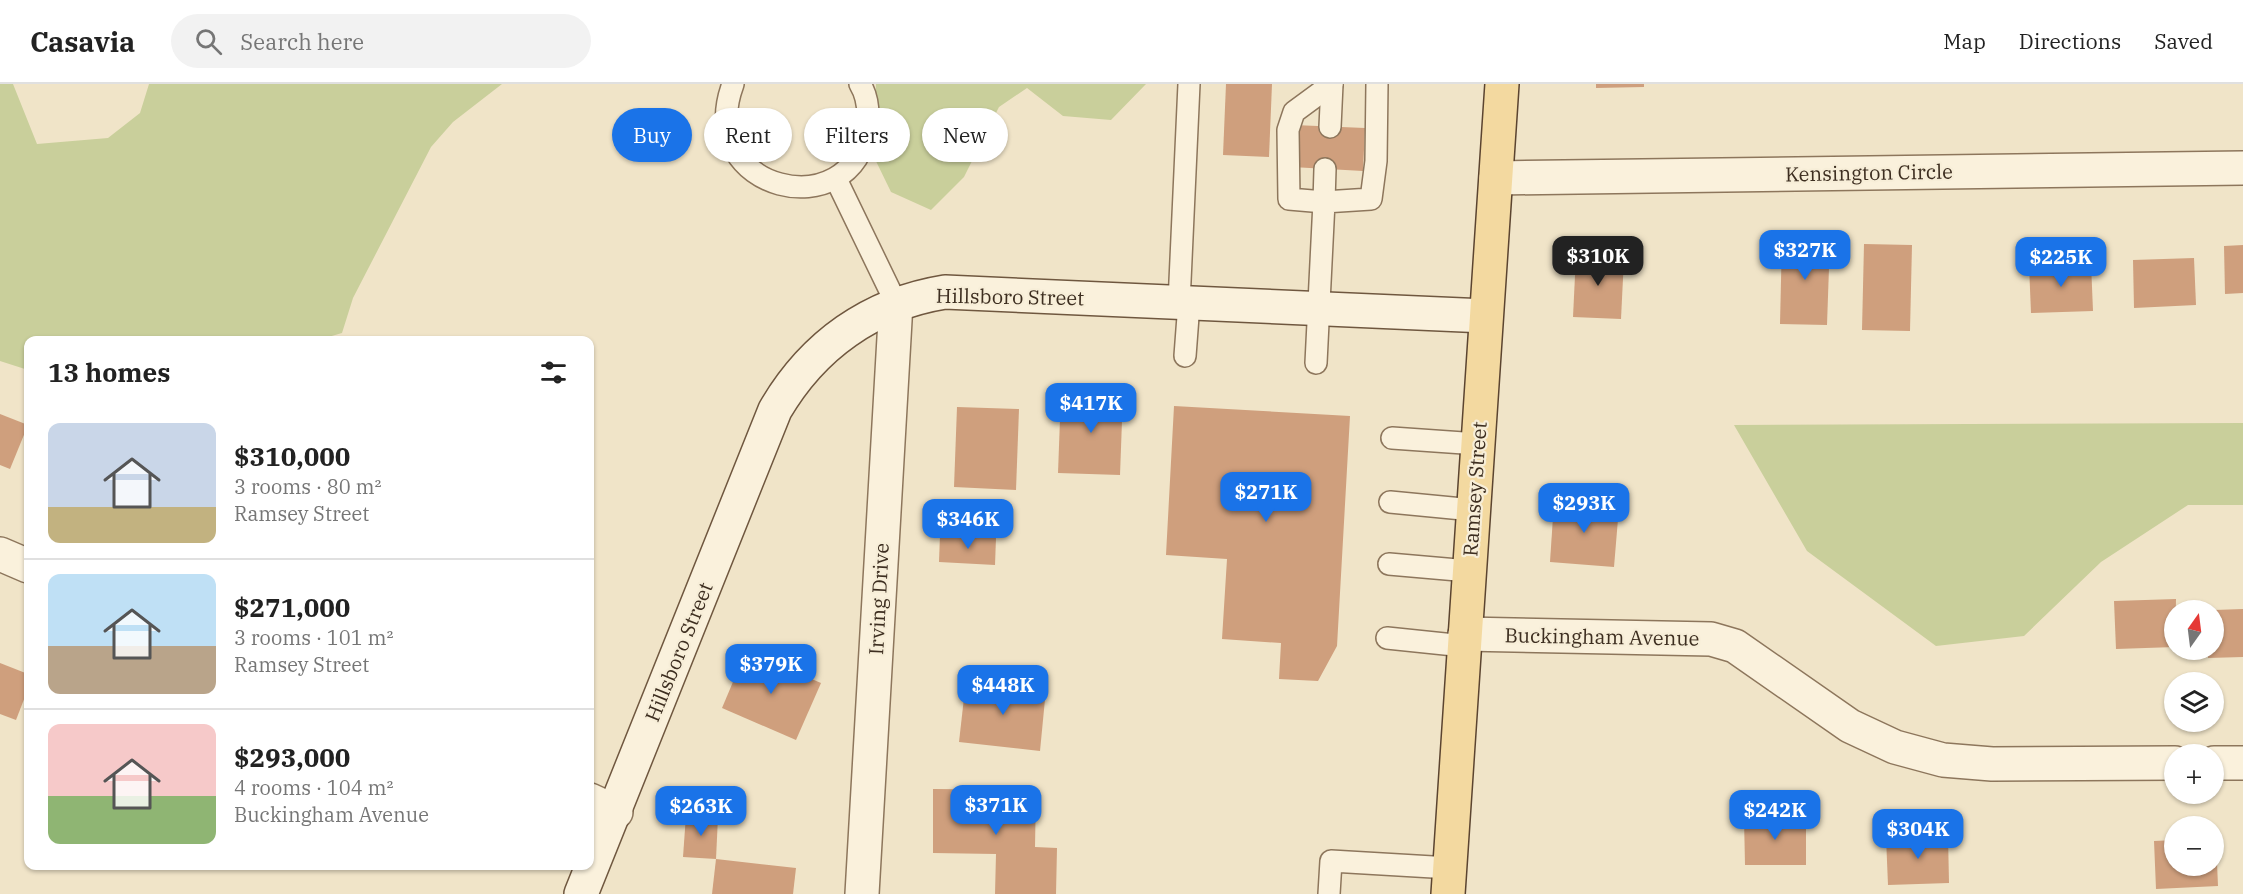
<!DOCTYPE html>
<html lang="en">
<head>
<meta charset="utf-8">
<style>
  body { margin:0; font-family:"IBM Plex Serif",serif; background:#f2f2f2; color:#222; height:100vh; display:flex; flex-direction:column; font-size:22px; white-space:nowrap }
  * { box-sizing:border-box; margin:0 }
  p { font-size:20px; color:#767676 }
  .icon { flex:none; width:33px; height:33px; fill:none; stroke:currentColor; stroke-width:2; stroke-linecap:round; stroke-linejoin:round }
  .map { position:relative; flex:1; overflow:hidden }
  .drawer { position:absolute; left:24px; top:252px; width:570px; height:534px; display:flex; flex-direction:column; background:#fff; border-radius:12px; box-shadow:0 2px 4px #0004 }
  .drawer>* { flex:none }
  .banner { position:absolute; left:612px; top:24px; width:570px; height:54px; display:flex; gap:12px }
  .needle { width:39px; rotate:14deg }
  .controls { position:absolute; left:2164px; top:516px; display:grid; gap:12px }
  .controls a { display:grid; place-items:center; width:60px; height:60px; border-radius:50%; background:#fff; box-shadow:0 2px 4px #0004; font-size:30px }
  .price { position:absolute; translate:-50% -51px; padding:0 14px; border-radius:12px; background:#1a73e8; color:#fff; font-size:20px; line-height:39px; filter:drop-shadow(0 2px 3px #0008) }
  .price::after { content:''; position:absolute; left:50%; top:36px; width:18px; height:14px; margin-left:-9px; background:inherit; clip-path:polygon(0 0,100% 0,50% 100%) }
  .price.current { background:#222; color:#fff }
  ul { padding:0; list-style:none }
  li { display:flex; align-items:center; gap:18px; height:150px; padding:0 24px }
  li+li { border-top:2px solid #e0e0e0 }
  li span { display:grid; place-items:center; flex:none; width:168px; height:120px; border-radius:12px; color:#555 }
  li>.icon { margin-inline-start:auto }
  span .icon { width:72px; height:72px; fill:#fffc; stroke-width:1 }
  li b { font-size:26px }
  h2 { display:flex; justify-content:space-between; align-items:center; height:72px; padding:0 24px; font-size:26px }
  .tag { padding:0 21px; border-radius:27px; background:#fff; box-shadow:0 2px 4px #0004; font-size:21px; line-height:54px }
  .tag.current { background:#1a73e8; color:#fff }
  header { display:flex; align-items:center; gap:36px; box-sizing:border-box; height:84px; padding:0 30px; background:#fff; border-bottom:2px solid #e0e0e0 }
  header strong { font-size:28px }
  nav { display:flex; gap:33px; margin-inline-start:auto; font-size:21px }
  .search { width:420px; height:54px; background:#f2f2f2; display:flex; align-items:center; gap:15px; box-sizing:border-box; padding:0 21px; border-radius:33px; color:#767676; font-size:22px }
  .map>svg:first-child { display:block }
  .green { fill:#c9cf9b }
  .building { fill:#cf9f7d }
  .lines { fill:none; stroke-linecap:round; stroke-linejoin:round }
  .lane-casing { stroke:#8d765c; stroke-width:24 }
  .street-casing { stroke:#8d765c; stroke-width:36 }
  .secondary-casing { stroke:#6f573f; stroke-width:36 }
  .primary-casing { stroke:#5b4430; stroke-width:36 }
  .lane { stroke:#faf1dc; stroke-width:21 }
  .street { stroke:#faf1dc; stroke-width:33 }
  .secondary { stroke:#faf1dc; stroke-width:33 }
  .primary { stroke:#f3d9a0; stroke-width:33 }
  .labels { text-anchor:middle; stroke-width:4.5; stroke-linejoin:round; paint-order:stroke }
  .street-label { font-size:20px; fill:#3d2e20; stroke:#f7eed8 }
</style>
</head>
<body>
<header>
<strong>Casavia</strong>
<div class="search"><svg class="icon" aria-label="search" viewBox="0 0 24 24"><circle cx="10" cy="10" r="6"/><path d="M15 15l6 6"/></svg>Search here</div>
<nav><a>Map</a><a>Directions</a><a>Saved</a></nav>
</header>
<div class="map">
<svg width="2243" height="810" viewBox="0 0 2243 810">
  <rect width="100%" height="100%" fill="#f0e4c8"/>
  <g class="green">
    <path d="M0,0H13L37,60L108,54L140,29L149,0H502L453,38L431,63L353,214L342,249L318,256H28V286L0,277Z"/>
    <path d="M876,0H1146L1111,36L1063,32L1027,4L999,23L964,93L931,126L891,108L873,71Z"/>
    <path d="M2243,339V421H2188L2101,478L2024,552L1936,562L1807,467L1734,341Z"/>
  </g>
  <g class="building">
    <path d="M1226,0H1272L1269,73L1223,71Z"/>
    <path d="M1596,0H1644V3L1596,4Z"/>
    <path d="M1294,41L1365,44L1363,87L1292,83Z"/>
    <path d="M1782,154L1830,155L1827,241L1780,240Z"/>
    <path d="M1864,160L1912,161L1910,247L1862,246Z"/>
    <path d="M2243,161V209L2225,210L2224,162Z"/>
    <path d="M1576,171L1624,174L1621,235L1573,233Z"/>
    <path d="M2194,174L2196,221L2134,224L2133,176Z"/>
    <path d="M2091,179L2093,227L2031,229L2029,181Z"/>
    <path d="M1061,308L1123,310L1120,391L1058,389Z"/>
    <path d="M1174,322L1350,332L1337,562L1318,597L1279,595L1281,559L1222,555L1227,475L1166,471Z"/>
    <path d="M957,323L1019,325L1016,406L954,403Z"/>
    <path d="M0,330L28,341L10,385L0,381Z"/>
    <path d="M1554,418L1619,423L1614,483L1550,478Z"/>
    <path d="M940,451L996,454L995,481L939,478Z"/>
    <path d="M2176,515L2175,563L2116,565L2114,517Z"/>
    <path d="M2243,525V573L2208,574V566H2214V526Z"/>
    <path d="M746,567L821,599L796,656L722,624Z"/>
    <path d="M0,579L28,590V605L16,636L0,630Z"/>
    <path d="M966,596L1046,605L1040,667L959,658Z"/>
    <path d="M933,705L1036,706L1035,763L1057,764L1056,810H995L996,770L933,769Z"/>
    <path d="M686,731L718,733L716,775L683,773Z"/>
    <path d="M1806,733V781H1745L1744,734Z"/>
    <path d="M1948,751L1949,799L1888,801L1886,753Z"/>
    <path d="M2214,755H2216L2218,802L2156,805L2154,757L2175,756V782H2214Z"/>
    <path d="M716,775L796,784L793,810H712Z"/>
  </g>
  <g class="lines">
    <defs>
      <g id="lane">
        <path d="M733,0C693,108 853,144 867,44C869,29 868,13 860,0"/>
        <path d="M1330,43L1332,0"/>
        <path d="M1325,85L1324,118L1289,115L1288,46L1294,28L1332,0"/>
        <path d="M836,95L896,219"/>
        <path d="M1179,219L1189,0"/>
        <path d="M1185,272L1189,219"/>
        <path d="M1316,279L1324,118L1371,115L1376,77L1377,0"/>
        <path d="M1392,354L1478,360"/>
        <path d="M1390,418L1473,426"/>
        <path d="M1389,480L1469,487"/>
        <path d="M1387,554L1464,562"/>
        <path d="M1329,810L1331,777L1450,784"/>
      </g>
      <g id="street">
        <path d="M1496,94L2243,84"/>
        <path d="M0,470L28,482"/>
        <path d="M1465,550L1711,555L1735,562L1850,642L1895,663L1943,676L1992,680L2175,679"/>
        <path d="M2214,679H2243"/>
        <path d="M590,716L616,728"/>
        <path d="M862,810L896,219"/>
      </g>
      <path id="secondary" d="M581,810L775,326C813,261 871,220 945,208L1486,232"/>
      <path id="primary" d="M1448,810L1502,0"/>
    </defs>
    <use href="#lane" class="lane-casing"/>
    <use href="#street" class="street-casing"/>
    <use href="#secondary" class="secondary-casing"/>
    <use href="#primary" class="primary-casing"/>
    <use href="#lane" class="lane"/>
    <use href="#street" class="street"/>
    <use href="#secondary" class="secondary"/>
    <use href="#primary" class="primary"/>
  </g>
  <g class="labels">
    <g class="street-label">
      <text transform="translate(1869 89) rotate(-1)" y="7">Kensington Circle</text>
      <text transform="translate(1010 213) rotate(1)" y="7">Hillsboro Street</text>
      <text transform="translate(1475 405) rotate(-86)" y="7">Ramsey Street</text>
      <text transform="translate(879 515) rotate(-87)" y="7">Irving Drive</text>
      <text transform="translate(1602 553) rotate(1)" y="7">Buckingham Avenue</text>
      <text transform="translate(679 568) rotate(-68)" y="7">Hillsboro Street</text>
    </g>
  </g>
</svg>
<div class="controls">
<a><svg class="needle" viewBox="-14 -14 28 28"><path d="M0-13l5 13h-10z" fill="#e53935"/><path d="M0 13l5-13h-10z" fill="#767676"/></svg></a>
<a><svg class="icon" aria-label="layers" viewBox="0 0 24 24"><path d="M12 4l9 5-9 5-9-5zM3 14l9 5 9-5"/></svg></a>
<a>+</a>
<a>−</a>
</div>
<b class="price" style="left:1805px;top:197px">$327K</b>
<b class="price current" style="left:1598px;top:203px">$310K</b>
<b class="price" style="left:2061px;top:204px">$225K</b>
<b class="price" style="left:1091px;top:350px">$417K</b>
<b class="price" style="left:1266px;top:439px">$271K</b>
<b class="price" style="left:1584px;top:450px">$293K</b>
<b class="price" style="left:968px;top:466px">$346K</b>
<b class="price" style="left:771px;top:611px">$379K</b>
<b class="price" style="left:1003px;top:632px">$448K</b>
<b class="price" style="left:996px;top:752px">$371K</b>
<b class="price" style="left:701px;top:753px">$263K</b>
<b class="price" style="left:1775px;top:757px">$242K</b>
<b class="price" style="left:1918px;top:776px">$304K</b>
<div class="banner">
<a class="tag current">Buy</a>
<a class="tag">Rent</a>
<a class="tag">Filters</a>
<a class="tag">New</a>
</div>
<section class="drawer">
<h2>13 homes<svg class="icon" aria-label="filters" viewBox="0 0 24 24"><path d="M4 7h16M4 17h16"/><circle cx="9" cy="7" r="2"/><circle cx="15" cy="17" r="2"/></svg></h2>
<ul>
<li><span style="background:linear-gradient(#c9d6e8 70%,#c2b280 0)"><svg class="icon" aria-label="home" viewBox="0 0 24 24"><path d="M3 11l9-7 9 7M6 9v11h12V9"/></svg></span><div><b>$310,000</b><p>3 rooms · 80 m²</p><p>Ramsey Street</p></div></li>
<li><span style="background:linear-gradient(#bfe0f5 60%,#b9a48a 0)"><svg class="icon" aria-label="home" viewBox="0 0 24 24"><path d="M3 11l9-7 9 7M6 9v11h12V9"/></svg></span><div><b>$271,000</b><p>3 rooms · 101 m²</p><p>Ramsey Street</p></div></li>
<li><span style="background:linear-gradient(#f6c9c9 60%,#8fb573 0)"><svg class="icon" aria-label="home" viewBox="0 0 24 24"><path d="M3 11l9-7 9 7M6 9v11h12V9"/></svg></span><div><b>$293,000</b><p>4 rooms · 104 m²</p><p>Buckingham Avenue</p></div></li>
</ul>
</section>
</div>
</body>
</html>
